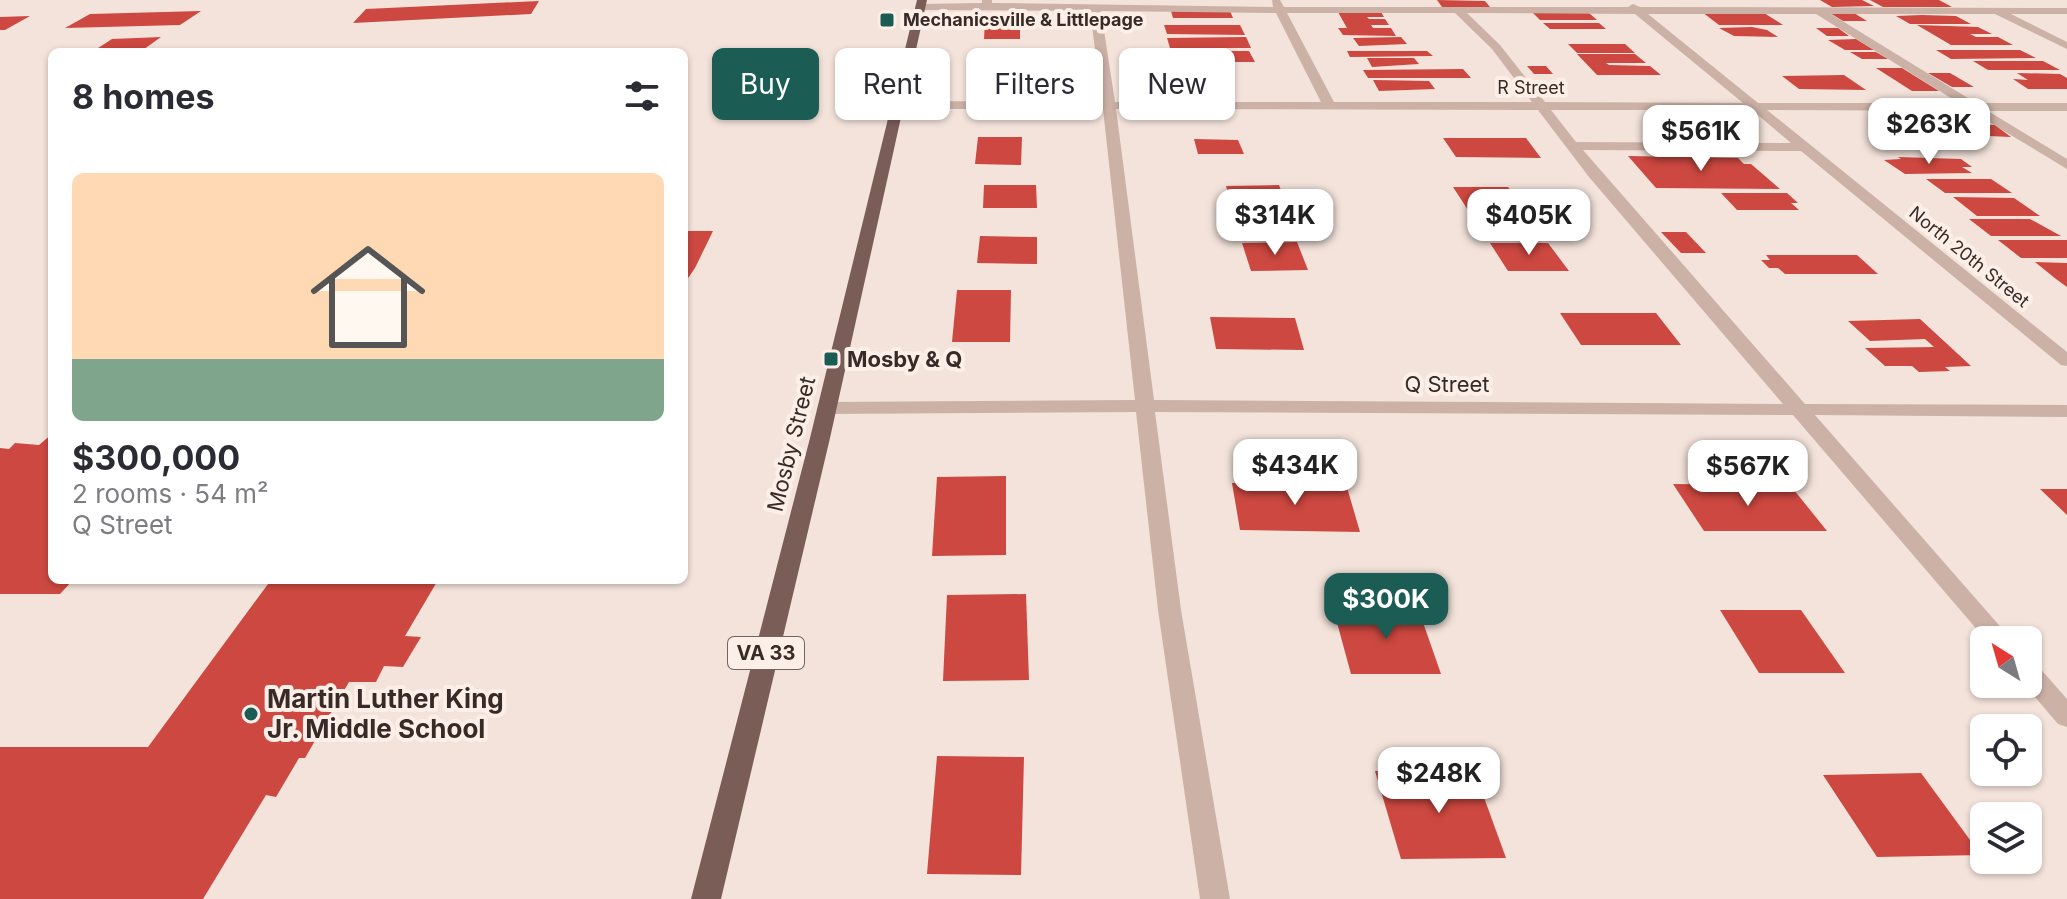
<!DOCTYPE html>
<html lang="en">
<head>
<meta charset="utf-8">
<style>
  body { margin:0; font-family:Inter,sans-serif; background:#f2f2f3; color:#2b2b33; height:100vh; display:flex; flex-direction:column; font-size:30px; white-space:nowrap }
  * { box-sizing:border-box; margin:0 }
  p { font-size:26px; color:#7c7c81 }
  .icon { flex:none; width:44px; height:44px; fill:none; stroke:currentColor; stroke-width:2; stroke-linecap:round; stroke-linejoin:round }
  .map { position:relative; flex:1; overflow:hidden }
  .sheet { position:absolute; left:48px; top:48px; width:640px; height:536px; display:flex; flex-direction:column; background:#fff; border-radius:12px; box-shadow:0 2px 6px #0004 }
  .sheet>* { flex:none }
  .guide { position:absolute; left:712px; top:48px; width:760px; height:72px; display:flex; gap:16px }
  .needle { width:52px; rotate:323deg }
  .tools { position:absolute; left:1970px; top:626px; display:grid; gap:16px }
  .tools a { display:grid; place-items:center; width:72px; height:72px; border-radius:12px; background:#fff; box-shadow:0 2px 6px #0004; font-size:40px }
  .price { position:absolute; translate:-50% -68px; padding:0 18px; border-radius:16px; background:#fff; color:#222; font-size:26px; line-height:52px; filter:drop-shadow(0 2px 4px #0008) }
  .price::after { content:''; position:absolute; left:50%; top:48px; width:24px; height:18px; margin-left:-12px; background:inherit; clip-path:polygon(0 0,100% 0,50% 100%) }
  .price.on { background:#1b5c54; color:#fff }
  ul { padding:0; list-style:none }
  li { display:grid; align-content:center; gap:16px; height:424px; padding:0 24px }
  li span { display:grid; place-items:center; height:248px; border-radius:12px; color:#555 }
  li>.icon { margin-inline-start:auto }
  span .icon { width:144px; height:144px; fill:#fffc; stroke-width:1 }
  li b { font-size:34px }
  h2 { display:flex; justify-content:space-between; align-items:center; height:96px; padding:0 24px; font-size:34px }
  .pill { padding:0 28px; border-radius:12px; background:#fff; box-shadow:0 2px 6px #0004; font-size:28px; line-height:72px }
  .pill.on { background:#1b5c54; color:#fff }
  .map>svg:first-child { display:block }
  .building { fill:#cd4840 }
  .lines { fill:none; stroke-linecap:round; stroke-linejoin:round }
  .minor { fill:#ccb1a6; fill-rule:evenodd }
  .major { fill:#7b5d58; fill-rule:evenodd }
  .poi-dot { fill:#1b5c54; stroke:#fbefe8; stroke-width:3 }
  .labels { text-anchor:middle; stroke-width:8; stroke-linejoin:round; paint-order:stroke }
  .far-poi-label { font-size:18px; font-weight:bold; fill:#382a27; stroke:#fbefe8; text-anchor:start }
  .far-street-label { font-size:18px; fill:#382a27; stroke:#fbefe8 }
  .shield { fill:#fbefe8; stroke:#726561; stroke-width:2 }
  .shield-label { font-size:20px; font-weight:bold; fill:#382a27 }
  .poi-label { font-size:22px; font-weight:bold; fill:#382a27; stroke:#fbefe8; text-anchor:start }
  .street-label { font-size:22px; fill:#382a27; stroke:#fbefe8 }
  .near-poi-label { font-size:26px; font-weight:bold; fill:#382a27; stroke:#fbefe8; text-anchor:start }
</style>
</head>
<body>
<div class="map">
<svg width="2067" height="899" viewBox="0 0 2067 899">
  <rect width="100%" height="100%" fill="#f3e3db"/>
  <g class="building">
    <path d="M1437,0L1485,1L1490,7H1442Z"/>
    <path d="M1820,0H1862L1874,6L1832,7Z"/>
    <path d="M1870,0H1939L1952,7H1883Z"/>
    <path d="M539,1L531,14L353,23L366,9Z"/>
    <path d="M201,11L180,25L65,28L90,14Z"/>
    <path d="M1171,11H1230L1233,18H1173Z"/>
    <path d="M1338,12H1381L1384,17H1367L1369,19H1385L1389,25H1371L1373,28H1391L1396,36L1343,35L1338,28H1347Z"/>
    <path d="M1702,12L1764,13L1783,25H1719Z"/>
    <path d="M1533,13H1589L1597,20H1540Z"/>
    <path d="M1830,13H1854L1867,21H1843Z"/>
    <path d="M1922,15L1956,16L1971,24H1910L1896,16Z"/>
    <path d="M30,16L5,30H0V17Z"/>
    <path d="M985,20H1020V39H984Z"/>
    <path d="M1543,23H1599L1606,29H1550Z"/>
    <path d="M1164,25H1240L1245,35L1167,34Z"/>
    <path d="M1917,25L1978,27L1992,34H1970L1976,37H1998L2013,45H1951Z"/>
    <path d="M1752,27L1767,30L1778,37L1734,36L1719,28Z"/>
    <path d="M1816,28H1838L1849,36H1827Z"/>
    <path d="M161,37L140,52H92L112,39Z"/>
    <path d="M1246,37L1251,48H1170L1167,38Z"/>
    <path d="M1401,37L1407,44L1359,46L1353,38Z"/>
    <path d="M1856,39L1874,50H1845L1828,40Z"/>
    <path d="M1568,44H1625L1635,53H1577Z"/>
    <path d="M1936,50H2020L2036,58L1951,59Z"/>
    <path d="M983,51H1021L1020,75H981Z"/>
    <path d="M1170,51H1249L1255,62H1173Z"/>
    <path d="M1347,51H1427L1433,56L1350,57Z"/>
    <path d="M1850,52H1876L1888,59H1862Z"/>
    <path d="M1577,54H1635L1646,63H1606L1609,65L1650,66L1661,75H1597Z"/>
    <path d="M1367,58H1414L1419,64L1372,67Z"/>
    <path d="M1973,61H2043L2060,70H1988Z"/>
    <path d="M1527,66H1546L1553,74H1534Z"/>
    <path d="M1876,68H1902L1939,91H1912Z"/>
    <path d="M1463,69L1471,78H1368L1363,70Z"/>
    <path d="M1928,73H1950L1974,87H1952Z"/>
    <path d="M2017,73L2060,74L2067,78V89H2028L2013,79L2028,80Z"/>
    <path d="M1844,75L1866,90L1799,89L1782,76Z"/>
    <path d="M1373,80L1429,81L1435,89L1379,91Z"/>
    <path d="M1974,124L1995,125L2011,137L1989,136Z"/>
    <path d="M1673,127H1725L1739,140H1686Z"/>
    <path d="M978,137H1022L1021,165L975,164Z"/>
    <path d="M1443,138H1526L1541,158L1456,157Z"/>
    <path d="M1194,139L1238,140L1244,154H1198Z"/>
    <path d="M1628,156L1738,158L1744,164H1751L1780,189L1656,188Z"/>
    <path d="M1898,157L1961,159L1972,167H1962L1972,173L1905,174L1884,160L1901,159Z"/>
    <path d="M1926,179H1991L2012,193H1945Z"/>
    <path d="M984,185H1036L1037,208H983Z"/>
    <path d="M1279,185L1288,209H1233L1226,186Z"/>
    <path d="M1453,187H1508L1525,210H1468Z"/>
    <path d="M1721,193H1787L1798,203H1791L1799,210H1737Z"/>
    <path d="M1953,197L2014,198L2040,216H1977Z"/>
    <path d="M1969,219H2030L2061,236H1991Z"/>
    <path d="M684,231H713L695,268L684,284Z"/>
    <path d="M1661,232H1686L1706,253H1681Z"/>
    <path d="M980,236L1037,237V264L977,263Z"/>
    <path d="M1998,240H2067V258H2021Z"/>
    <path d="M1297,242L1308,270L1251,271L1242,243Z"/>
    <path d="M1490,243H1548L1569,271H1508Z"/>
    <path d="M1766,255H1857L1878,274H1785L1778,268H1769L1761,260H1770Z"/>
    <path d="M2035,262L2067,263V287L2056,279Z"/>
    <path d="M957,290H1011L1010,342H952Z"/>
    <path d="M1560,313H1656L1681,345H1581Z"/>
    <path d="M1210,317L1295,318L1304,350L1216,349Z"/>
    <path d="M1920,319L1971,366L1945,367L1950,371L1919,372L1912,366H1885L1865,348L1934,347L1925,339L1870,341L1848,321Z"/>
    <path d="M52,434V580H73L60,594H0V448L9,449L15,443L39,445Z"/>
    <path d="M1006,476V555L932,556L937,477Z"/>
    <path d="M1232,483L1346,484L1360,532L1240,530Z"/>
    <path d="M1673,484L1790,485L1827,531H1704Z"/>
    <path d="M2040,489H2067V515Z"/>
    <path d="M271,580H438L405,636L421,637L403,667L384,666L376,682H349L305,758H299L276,797L266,795L203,899H0V747H148Z"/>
    <path d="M1026,594L1029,680L943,681L947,595Z"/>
    <path d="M1333,608H1418L1441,674H1351Z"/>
    <path d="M1720,610H1801L1845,673H1759Z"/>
    <path d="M937,756L1024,757L1021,875L927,874Z"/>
    <path d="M1474,770L1506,858L1401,859L1375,771Z"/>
    <path d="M1921,773L1981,855L1877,857L1823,775Z"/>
  </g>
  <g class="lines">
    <g class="minor">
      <path d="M982,0H992V3L1273,7L1272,0H1280L1284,7H1628L1633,4L1640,7L2067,8V14H2011L2067,42V49L1995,14H1831L1976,103H2067V111H1988L2067,159V169L1971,111L1767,110L2067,352V366L2061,365L1801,151L1583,150L1805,404L2067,405V417L1815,415L2012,640H1986L1793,415L1155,412L1181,610L1230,899H1200L1158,610L1136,412L827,414L817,408L827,402L1135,400L1103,109H899L893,105L899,101L1102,102L1090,11L920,10L915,7L920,4L982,3ZM1101,11L1276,13L1321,102H1115ZM1287,13H1455L1492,49L1532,102H1334ZM1467,13L1635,14L1743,103L1545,102L1500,45ZM1648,14H1816L1959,103H1758ZM1116,109L1538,110L1589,177L1783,404L1154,400ZM1551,110H1752L1791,143L1576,142Z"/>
      <path d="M2028,663L2037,665L2067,699V727L2058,724L2024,684H2028Z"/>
    </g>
    <path class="major" d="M917,0H927L830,438L721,899H691L810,438Z"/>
  </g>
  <g class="poi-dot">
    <rect x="879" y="12" width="16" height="16" rx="4"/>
    <rect x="823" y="351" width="16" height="16" rx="4"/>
    <circle cx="251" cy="714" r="8"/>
  </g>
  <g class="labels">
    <g class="far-poi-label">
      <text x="903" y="26">Mechanicsville &amp; Littlepage</text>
    </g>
    <g class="far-street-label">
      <text x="1531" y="94">R Street</text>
      <text transform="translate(1969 257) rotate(39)" y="6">North 20th Street</text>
    </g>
    <rect class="shield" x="728" y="637" width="76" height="32" rx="6"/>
    <g class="shield-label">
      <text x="766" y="660">VA 33</text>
    </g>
    <g class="poi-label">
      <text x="847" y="367">Mosby &amp; Q</text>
    </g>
    <g class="street-label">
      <text x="1447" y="392">Q Street</text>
      <text transform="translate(791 444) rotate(-76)" y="8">Mosby Street</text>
    </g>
    <g class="near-poi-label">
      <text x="267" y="708">Martin Luther King<tspan x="267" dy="30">Jr. Middle School</tspan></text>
    </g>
  </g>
</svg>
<div class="tools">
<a><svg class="needle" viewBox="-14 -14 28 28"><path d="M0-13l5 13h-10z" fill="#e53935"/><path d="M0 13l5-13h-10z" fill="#7c7c81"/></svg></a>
<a><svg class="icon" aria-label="locate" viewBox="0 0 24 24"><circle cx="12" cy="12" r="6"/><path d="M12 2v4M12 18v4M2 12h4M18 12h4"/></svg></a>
<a><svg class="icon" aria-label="layers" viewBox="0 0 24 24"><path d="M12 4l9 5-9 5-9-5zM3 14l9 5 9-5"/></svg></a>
</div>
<b class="price" style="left:1929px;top:166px">$263K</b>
<b class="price" style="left:1701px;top:173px">$561K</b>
<b class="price" style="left:1275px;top:257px">$314K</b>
<b class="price" style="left:1529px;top:257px">$405K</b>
<b class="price" style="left:1295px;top:507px">$434K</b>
<b class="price" style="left:1748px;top:508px">$567K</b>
<b class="price on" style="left:1386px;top:641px">$300K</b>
<b class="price" style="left:1439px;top:815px">$248K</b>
<div class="guide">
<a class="pill on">Buy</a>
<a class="pill">Rent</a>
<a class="pill">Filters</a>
<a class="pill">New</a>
</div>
<section class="sheet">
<h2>8 homes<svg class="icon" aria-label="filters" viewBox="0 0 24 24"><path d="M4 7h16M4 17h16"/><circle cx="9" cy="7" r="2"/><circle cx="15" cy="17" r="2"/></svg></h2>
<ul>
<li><span style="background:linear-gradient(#ffd9b3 75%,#7fa58c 0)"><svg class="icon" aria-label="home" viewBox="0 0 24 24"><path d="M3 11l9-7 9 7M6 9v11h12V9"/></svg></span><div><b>$300,000</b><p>2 rooms · 54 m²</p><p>Q Street</p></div></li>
</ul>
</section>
</div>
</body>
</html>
